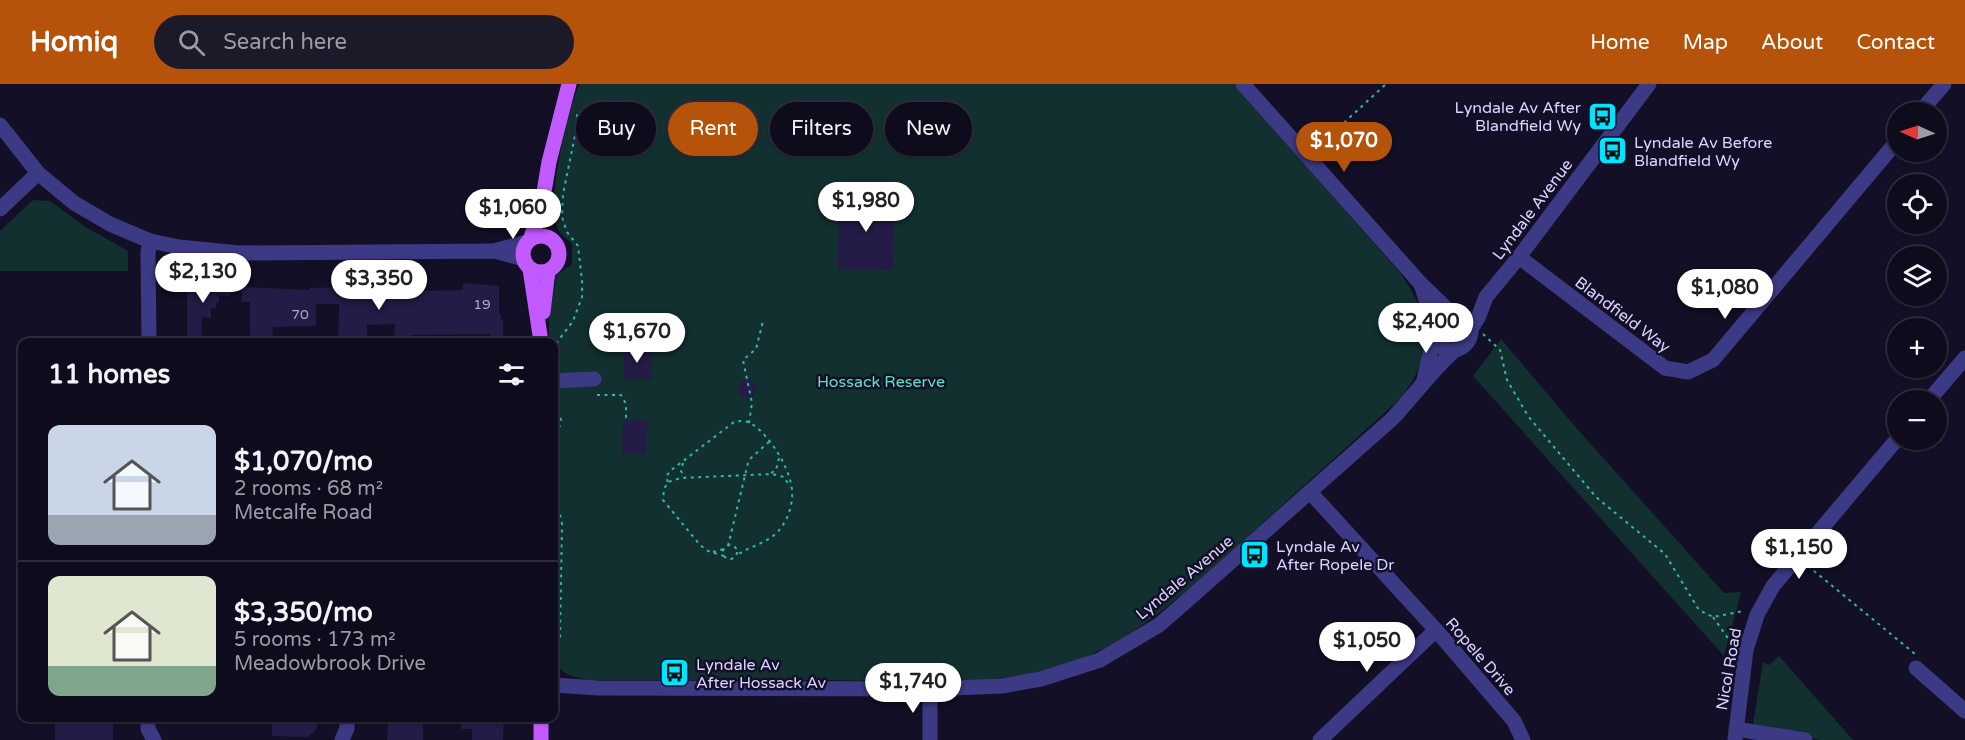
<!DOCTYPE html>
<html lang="en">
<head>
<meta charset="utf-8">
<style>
  body { margin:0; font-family:"Varela Round",sans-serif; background:#1c1929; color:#f1f3f6; height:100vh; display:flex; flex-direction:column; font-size:22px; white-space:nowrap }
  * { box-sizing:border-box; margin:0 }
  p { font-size:20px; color:#9b9ba3 }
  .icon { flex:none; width:33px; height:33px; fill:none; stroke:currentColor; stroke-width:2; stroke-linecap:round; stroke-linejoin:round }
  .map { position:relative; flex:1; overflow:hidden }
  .panel { position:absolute; left:18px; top:254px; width:540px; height:384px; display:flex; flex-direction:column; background:#0e0b1c; border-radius:12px; box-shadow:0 2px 4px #0004,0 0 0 2px #2e2b3b }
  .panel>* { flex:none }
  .banner { position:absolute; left:576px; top:18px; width:570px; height:54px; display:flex; gap:12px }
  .needle { width:39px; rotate:273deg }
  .buttons { position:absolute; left:1887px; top:18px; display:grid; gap:12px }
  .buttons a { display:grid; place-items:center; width:60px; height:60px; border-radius:50%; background:#0e0b1c; box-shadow:0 2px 4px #0004,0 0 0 2px #2e2b3b; font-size:30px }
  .price { position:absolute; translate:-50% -51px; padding:0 14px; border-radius:21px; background:#fff; color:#222; font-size:20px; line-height:39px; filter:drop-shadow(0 2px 3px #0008) }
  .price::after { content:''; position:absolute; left:50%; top:36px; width:18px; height:14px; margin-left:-9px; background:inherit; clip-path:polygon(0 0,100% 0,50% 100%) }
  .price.on { background:#b45309; color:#fff }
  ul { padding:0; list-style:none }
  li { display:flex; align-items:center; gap:18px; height:150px; padding:0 30px }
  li+li { border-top:2px solid #2e2b3b }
  li span { display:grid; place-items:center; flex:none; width:168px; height:120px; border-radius:12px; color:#555 }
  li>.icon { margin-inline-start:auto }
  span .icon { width:72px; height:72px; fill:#fffc; stroke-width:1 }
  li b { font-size:26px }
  h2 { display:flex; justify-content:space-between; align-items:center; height:72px; padding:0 30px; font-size:26px }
  .chip { padding:0 21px; border-radius:27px; background:#0e0b1c; box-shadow:0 2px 4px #0004,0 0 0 2px #2e2b3b; font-size:21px; line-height:54px }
  .chip.on { background:#b45309; color:#fff }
  header { display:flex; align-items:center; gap:36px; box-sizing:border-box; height:84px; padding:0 30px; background:#b45309; color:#fff }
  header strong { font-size:28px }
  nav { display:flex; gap:33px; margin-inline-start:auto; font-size:21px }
  .search { width:420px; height:54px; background:#1c1929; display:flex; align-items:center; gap:15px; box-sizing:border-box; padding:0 21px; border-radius:33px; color:#9b9ba3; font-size:22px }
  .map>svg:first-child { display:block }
  .green { fill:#12302f }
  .building { fill:#241b47 }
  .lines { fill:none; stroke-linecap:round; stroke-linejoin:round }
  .path { stroke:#2fb8b0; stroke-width:2; stroke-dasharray:3 4.5; stroke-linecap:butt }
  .minor { stroke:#3d3a85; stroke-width:15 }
  .major { stroke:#c25bff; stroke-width:15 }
  .labels { text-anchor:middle; stroke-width:5; stroke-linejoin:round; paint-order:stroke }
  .number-label { font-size:14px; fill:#aca6d1 }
  .poi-label { font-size:16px; fill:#d9d4ff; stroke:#130f26; text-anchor:start }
  .street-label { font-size:16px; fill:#d9d4ff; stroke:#130f26 }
  .park-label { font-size:16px; fill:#5fe0c0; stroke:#130f26 }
</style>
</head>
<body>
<header>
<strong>Homiq</strong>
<div class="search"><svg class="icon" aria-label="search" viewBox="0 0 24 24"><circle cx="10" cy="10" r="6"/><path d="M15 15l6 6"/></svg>Search here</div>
<nav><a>Home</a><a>Map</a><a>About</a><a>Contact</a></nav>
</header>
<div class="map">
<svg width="1965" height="656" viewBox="0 0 1965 656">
  <rect width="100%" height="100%" fill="#130f26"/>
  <g class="green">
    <path d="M579,0H1235L1400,189C1434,237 1436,263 1402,313C1350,360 1298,407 1246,454C1204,491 1163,531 1114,559C1027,609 919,597 822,596C745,596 667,596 589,596C575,593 562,591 554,578V258H549V232L557,191L572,180V160C568,156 561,151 559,147C544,118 568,30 579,0Z"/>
    <path d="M33,116L50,117L84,142L128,167V187H0V147Z"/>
    <path d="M1501,255L1572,339L1724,509L1741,508L1724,572L1473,292Z"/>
    <path d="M1779,572L1853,656H1820L1753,640L1763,578L1769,581Z"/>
  </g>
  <g class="building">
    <path d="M839,112L894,114L893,186L838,185Z"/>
    <path d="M187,197H231L230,212L219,211V219H216V224H211V234L202,233L201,258H187Z"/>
    <path d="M348,199H366L368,214H391V205H411V207L463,206V199L499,202V230H501V236H503V258H490V250L411,251V258H394L395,240L367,241V257H338L339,220H316V242L273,243L272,258H250V218H241L242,203L310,206V204L348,203Z"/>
    <path d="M624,264L652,265L651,296H623Z"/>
    <circle cx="747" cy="305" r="9"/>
    <path d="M623,336H647L646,370H622Z"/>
    <rect x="55" y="633" width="58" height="23"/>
    <path d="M272,633H317V645L308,653L272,652Z"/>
    <path d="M388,633H423V656H387Z"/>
    <path d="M461,633H504L503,656H472V645H461Z"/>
  </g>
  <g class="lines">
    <g class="path">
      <path d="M1322,59L1386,0"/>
      <path d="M1483,250L1500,266L1507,296L1528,332L1596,413L1665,470L1699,526L1713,533L1743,527"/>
      <path d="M555,282V263L558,257L573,237L582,213V196L578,162L567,148L562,133L563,110L577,42V29"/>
      <path d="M597,311H621L626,320V336"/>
      <path d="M556,312V321L561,336L558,349V421L562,440L560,554"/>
      <path d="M749,339L752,319L743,276L756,265L763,237"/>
      <path d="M683,379L681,387L685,393"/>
      <path d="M771,389L776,386L779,374"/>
      <path d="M668,398L666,393L670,387L734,338C740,337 746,336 752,340C770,352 790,384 792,406C793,419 789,434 780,445C769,459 752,461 737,471"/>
      <circle cx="730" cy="468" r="7"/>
      <path d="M728,462L748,379L751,374L769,358"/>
      <path d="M713,468L724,465"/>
      <path d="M724,472L708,467L700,461L663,416L664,405L668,398L681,394L772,390L784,393L790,403"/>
      <path d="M1808,482L1915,570"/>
      <path d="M1713,533L1732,560"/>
    </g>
    <g class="minor">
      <path d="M1243,0L1421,200L1450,228"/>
      <path d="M1920,28L1944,0"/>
      <path d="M0,41L38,89L74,119L110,140L150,157L179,163L239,169L494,167L524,175"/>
      <path d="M0,125L38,89"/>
      <path d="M494,167L527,158"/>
      <path d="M1519,173L1665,284L1688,288L1713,276L1898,56"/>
      <path d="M1421,200L1434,242"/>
      <circle cx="1452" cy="247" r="19"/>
      <path d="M1471,245L1478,234L1486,213L1519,173L1649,0"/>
      <path d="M149,258L148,168L150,157"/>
      <path d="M1424,296L1434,253"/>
      <path d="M554,297L594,295"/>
      <path d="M1929,316L1965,274"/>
      <path d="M1310,408L1436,546L1514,637L1523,656"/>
      <path d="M1916,584L1965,627"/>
      <path d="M554,601L598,604L930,605L1002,602L1041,595L1100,576L1159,541L1182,521L1392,335C1414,312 1431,287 1455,266"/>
      <path d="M148,633V645L154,656"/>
      <path d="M1736,645L1805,656"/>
      <path d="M342,656L347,644V633"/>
      <path d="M930,656V605"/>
      <path d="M1320,656L1436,546"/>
      <path d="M1735,656L1746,566L1757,531L1773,502L1898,354"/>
    </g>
    <g class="major">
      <circle cx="541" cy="170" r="18"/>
      <path d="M531,154L543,114L549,78L569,0"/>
      <path d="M530,185L541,258"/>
      <path d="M543,228L548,187"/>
      <path d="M541,633V656"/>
    </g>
  </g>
  <defs>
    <symbol id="bus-square" viewBox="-11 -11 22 22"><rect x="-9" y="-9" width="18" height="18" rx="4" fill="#00e5ff" stroke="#130f26"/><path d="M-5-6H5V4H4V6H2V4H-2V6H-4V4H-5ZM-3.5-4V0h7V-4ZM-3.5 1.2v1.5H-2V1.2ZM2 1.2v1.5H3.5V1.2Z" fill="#111"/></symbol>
  </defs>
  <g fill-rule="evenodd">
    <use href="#bus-square" x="1586" y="16" width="33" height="33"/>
    <use href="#bus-square" x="1596" y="50" width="33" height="33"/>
    <use href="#bus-square" x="1238" y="454" width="33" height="33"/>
    <use href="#bus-square" x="658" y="572" width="33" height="33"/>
  </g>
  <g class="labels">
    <g class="number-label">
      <text x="482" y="225">19</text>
      <text x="300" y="235">70</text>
    </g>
    <g class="poi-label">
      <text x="1581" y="29" text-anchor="end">Lyndale Av After<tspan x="1581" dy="18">Blandfield Wy</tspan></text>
      <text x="1634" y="64">Lyndale Av Before<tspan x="1634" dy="18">Blandfield Wy</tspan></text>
      <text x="1276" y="468">Lyndale Av<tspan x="1276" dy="18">After Ropele Dr</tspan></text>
      <text x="696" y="586">Lyndale Av<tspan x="696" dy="18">After Hossack Av</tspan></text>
    </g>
    <g class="street-label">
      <text transform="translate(1532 125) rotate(-53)" y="6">Lyndale Avenue</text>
      <text transform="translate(1623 230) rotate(37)" y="6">Blandfield Way</text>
      <text transform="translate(1184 493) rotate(-40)" y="6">Lyndale Avenue</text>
      <text transform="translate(1481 572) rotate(49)" y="6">Ropele Drive</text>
      <text transform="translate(1728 585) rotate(-80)" y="6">Nicol Road</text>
    </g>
    <g class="park-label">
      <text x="881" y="303">Hossack Reserve</text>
    </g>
  </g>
</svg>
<div class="buttons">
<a><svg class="needle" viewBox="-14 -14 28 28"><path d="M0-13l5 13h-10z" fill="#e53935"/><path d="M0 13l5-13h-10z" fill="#9b9ba3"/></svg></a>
<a><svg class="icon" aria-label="locate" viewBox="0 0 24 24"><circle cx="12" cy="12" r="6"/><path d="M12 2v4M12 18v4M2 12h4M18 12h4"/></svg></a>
<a><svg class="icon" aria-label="layers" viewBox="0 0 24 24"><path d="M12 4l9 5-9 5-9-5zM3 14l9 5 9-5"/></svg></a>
<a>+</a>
<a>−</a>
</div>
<b class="price on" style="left:1344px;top:89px">$1,070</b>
<b class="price" style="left:866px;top:149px">$1,980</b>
<b class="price" style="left:513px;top:156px">$1,060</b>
<b class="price" style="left:203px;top:220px">$2,130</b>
<b class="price" style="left:379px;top:227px">$3,350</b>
<b class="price" style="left:1725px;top:236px">$1,080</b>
<b class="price" style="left:1426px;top:270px">$2,400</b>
<b class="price" style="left:637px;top:280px">$1,670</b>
<b class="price" style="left:1799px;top:496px">$1,150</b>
<b class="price" style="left:1367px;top:589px">$1,050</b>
<b class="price" style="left:913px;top:630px">$1,740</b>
<div class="banner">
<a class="chip">Buy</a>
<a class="chip on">Rent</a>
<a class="chip">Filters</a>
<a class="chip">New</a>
</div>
<section class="panel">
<h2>11 homes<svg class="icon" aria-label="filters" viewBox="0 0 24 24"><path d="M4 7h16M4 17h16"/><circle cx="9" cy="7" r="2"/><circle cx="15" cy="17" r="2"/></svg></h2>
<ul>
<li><span style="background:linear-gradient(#c9d6e8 75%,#9aa5b1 0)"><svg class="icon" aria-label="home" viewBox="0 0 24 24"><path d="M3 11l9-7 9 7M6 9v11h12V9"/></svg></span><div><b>$1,070/mo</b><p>2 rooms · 68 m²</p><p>Metcalfe Road</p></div></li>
<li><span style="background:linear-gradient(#dfe7d0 75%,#7fa58c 0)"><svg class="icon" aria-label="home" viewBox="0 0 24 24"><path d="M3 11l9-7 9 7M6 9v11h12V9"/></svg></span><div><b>$3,350/mo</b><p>5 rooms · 173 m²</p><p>Meadowbrook Drive</p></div></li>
</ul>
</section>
</div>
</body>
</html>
